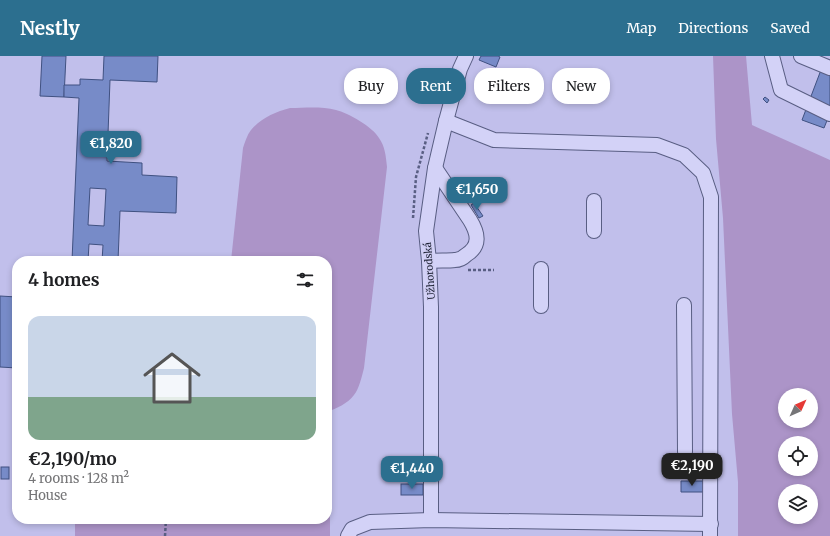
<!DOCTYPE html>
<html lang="en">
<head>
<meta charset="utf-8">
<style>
  body { margin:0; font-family:Merriweather,serif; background:#f2f2f2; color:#202124; height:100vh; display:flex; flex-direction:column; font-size:15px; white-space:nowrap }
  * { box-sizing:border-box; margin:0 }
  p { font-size:13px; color:#757577 }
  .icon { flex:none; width:22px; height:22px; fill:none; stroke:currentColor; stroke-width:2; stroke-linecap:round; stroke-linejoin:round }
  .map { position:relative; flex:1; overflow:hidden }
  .side { position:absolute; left:12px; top:200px; width:320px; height:268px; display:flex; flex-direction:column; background:#fff; border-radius:16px; box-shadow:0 2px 6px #0003 }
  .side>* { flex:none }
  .top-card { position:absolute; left:344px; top:12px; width:380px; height:36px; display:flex; gap:8px }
  .needle { width:26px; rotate:45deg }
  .tools { position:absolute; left:778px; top:332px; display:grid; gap:8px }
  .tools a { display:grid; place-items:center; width:40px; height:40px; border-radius:50%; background:#fff; box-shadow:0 2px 6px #0003; font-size:20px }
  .price { position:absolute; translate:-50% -34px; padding:0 9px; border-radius:8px; background:#2c6f8f; color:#fff; font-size:13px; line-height:26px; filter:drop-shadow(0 1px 2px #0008) }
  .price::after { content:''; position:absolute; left:50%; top:24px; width:12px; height:9px; margin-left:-6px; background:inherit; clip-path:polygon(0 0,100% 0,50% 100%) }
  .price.active { background:#222; color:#fff }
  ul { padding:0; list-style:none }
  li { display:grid; align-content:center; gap:8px; height:212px; padding:0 16px }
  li+li { border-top:1px solid #e0e0e0 }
  li span { display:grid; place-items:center; height:124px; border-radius:12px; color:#555 }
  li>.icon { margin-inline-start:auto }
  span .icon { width:72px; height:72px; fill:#fffc; stroke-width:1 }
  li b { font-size:17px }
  h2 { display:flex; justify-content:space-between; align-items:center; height:48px; padding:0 16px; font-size:17px }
  .tag { padding:0 14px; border-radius:16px; background:#fff; box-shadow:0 2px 6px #0003; font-size:14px; line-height:36px }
  .tag.active { background:#2c6f8f; color:#fff }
  header { display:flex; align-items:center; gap:24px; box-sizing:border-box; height:56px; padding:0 20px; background:#2c6f8f; color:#fff }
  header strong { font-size:19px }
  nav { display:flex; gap:22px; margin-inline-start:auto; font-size:14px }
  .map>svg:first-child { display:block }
  .green { fill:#ac94c8; fill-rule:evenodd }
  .building { fill:#778bc8; stroke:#405181; fill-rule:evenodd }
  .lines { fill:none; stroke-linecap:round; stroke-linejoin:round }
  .minor-casing { stroke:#595e83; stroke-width:16 }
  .path { stroke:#595e83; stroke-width:2.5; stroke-dasharray:3 2; stroke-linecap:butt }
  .minor { stroke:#d3d2f7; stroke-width:14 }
  .labels { text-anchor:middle; stroke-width:3; stroke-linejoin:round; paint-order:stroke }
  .street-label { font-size:10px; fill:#1c2133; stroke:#d0cef3 }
</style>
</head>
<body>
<header>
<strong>Nestly</strong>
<nav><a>Map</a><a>Directions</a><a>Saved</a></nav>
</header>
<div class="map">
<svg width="830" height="480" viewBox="0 0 830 480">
  <rect width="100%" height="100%" fill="#c1bfeb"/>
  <g class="green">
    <path d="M713,0H746L752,69L830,104V480H738V426L732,358L723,162L716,83ZM785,339H811V365H785ZM785,387H811V413H785ZM785,435H811V461H785Z"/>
    <path d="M290,52C304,52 321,50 336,54C348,57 373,71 379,82C385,90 386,101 387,111L364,312C362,320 359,333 354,339C347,348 337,352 327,356V205H231L243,92C245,86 247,79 251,74C261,62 275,56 290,52Z"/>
    <path d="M327,458H330V480H75V463H327Z"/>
  </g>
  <g class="building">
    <path d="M42,0H66L64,41L40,40Z"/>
    <path d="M104,0H158L157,26L110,24L107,105L142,107V119L177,121L176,157L120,155L118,205H102L103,189L89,188L88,205H72L79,42L64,41V29H80V23L103,24ZM90,132L106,133L104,170L88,169Z"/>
    <path d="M481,0H498L500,1L496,11L479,4Z"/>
    <path d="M824,6L830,8V57L824,72L802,64Z"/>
    <path d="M765,41L769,44L767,47L763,43Z"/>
    <path d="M460,126L469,139L466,142L457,129Z"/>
    <path d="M474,147L483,160L479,162L471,149Z"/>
    <path d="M0,240L17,241V312L0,311Z"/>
    <rect x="1" y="411" width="8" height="12"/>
    <path d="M681,425H703L704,436H681Z"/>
    <rect x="401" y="428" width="22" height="11"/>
  </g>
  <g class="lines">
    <defs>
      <g id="minor">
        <path d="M772,0L781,34L830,58"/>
        <path d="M801,0L830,12"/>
        <path d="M446,65L494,84L657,89L684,99L703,117L711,141L710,480"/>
        <path d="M594,175V145"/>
        <path d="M429,205C438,204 447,205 455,204C459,204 463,202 466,199C481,190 478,177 470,164L435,112"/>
        <path d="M541,213V250"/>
        <path d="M684,249L685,396"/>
        <path d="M431,464V251L429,205L426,175L435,112L446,65L460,13L466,0"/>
        <path d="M348,480L352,473L370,466L431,464L711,468"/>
      </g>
    </defs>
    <use href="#minor" class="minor-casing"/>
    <g class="path">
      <path d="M413,162L416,121L428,77"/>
      <path d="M468,214H494"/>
      <path d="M165,480L166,463"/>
    </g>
    <use href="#minor" class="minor"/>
  </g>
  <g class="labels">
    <g class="street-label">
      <text transform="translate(429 215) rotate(-94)" y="4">Užhorodská</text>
    </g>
  </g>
</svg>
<div class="tools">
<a><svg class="needle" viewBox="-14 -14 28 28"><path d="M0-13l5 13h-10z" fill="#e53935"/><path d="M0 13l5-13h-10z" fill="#757577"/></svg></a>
<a><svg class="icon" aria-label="locate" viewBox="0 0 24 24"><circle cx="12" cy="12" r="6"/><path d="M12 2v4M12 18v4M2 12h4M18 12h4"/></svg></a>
<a><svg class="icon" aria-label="layers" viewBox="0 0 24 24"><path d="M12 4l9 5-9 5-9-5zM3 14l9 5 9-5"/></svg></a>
</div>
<b class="price" style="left:111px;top:109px">€1,820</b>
<b class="price" style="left:477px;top:155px">€1,650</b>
<b class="price active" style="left:692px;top:431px">€2,190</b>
<b class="price" style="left:412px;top:434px">€1,440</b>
<div class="top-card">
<a class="tag">Buy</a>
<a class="tag active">Rent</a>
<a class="tag">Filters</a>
<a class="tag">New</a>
</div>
<section class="side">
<h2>4 homes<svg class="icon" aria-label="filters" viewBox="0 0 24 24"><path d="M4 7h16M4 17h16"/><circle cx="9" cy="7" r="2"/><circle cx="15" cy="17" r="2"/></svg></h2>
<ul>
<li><span style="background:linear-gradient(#c9d6e8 65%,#7fa58c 0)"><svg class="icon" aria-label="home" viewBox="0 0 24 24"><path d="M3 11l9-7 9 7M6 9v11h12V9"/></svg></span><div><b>€2,190/mo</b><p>4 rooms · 128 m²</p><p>House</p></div></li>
</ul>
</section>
</div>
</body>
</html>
